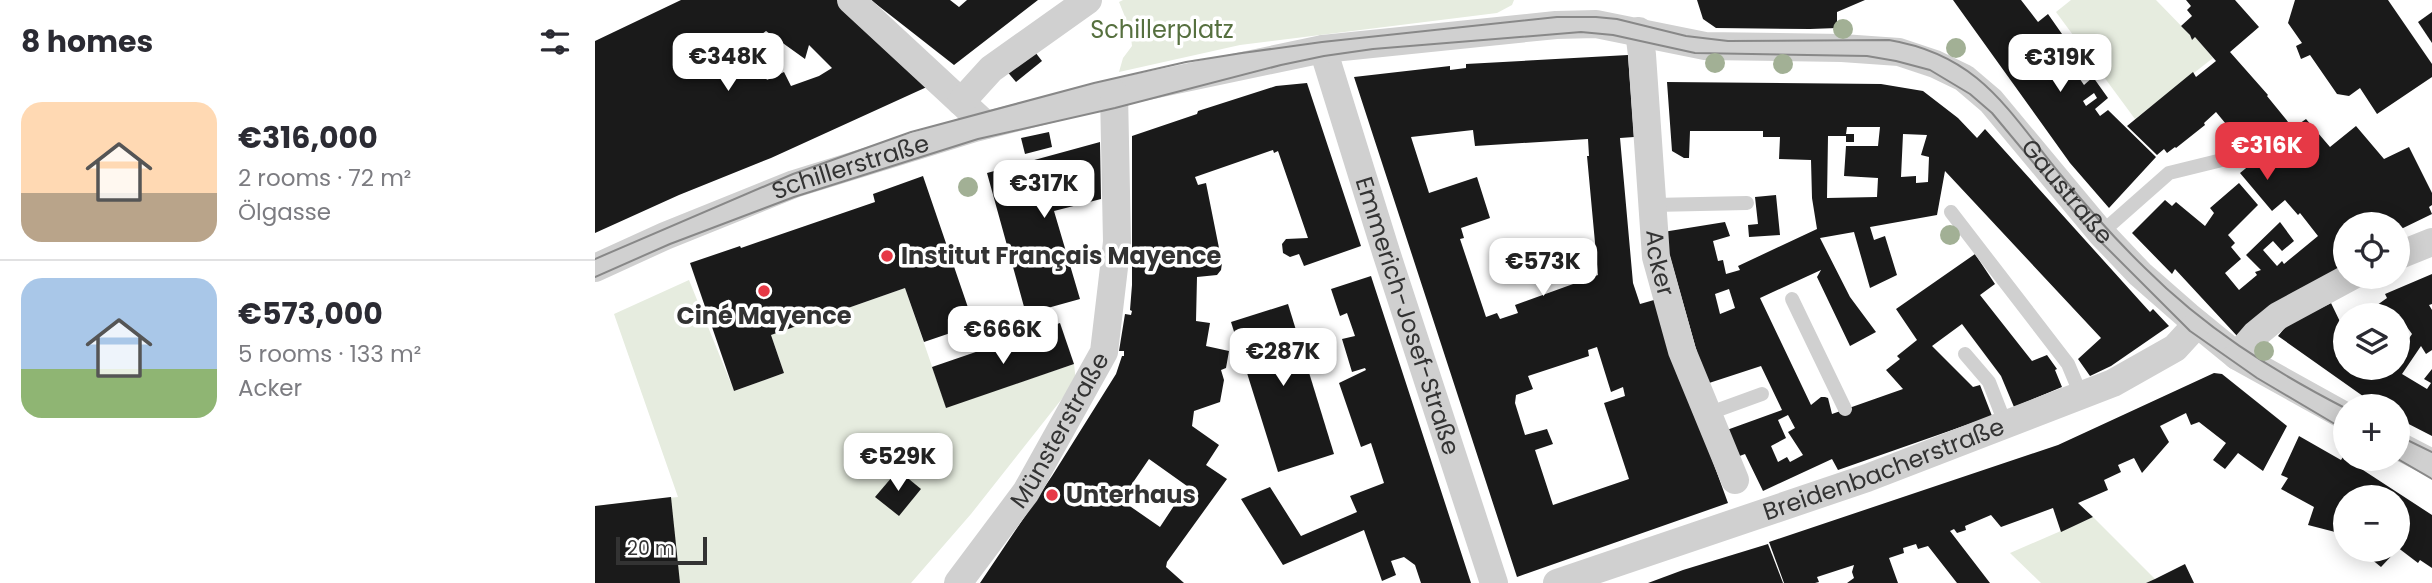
<!DOCTYPE html>
<html lang="en">
<head>
<meta charset="utf-8">
<style>
  body { margin:0; font-family:Poppins,sans-serif; background:#f2f2f3; color:#2b2b33; height:100vh; display:flex; flex-direction:column; font-size:26px; white-space:nowrap }
  * { box-sizing:border-box; margin:0 }
  p { font-size:23px; color:#7c7c81 }
  .icon { flex:none; width:38px; height:38px; fill:none; stroke:currentColor; stroke-width:2; stroke-linecap:round; stroke-linejoin:round }
  .map { position:relative; flex:1; overflow:hidden }
  .details { display:flex; flex-direction:column; background:#fff; width:595px }
  .details>* { flex:none }
  .fabs { position:absolute; left:1738px; top:212px; display:grid; gap:14px }
  .fabs a { display:grid; place-items:center; width:77px; height:77px; border-radius:50%; background:#fff; box-shadow:0 4px 18px #0003; font-size:35px }
  .scale { position:absolute; left:21px; bottom:18px; width:91px; box-sizing:border-box; padding-left:7px; border:4px solid #333; border-top:0; font-size:19px; line-height:24px; white-space:nowrap; color:#333; -webkit-text-stroke:5px #fff; paint-order:stroke }
  .price { position:absolute; translate:-50% -60px; padding:0 16px; border-radius:14px; background:#fff; color:#222; font-size:23px; line-height:46px; filter:drop-shadow(0 2px 4px #0008) }
  .price::after { content:''; position:absolute; left:50%; top:42px; width:21px; height:16px; margin-left:-10px; background:inherit; clip-path:polygon(0 0,100% 0,50% 100%) }
  .price.active { background:#e63946; color:#fff }
  ul { padding:0; list-style:none }
  li { display:flex; align-items:center; gap:21px; height:175px; padding:0 21px }
  li+li { border-top:2px solid #e1e1e2 }
  li span { display:grid; place-items:center; flex:none; width:196px; height:140px; border-radius:21px; color:#555 }
  li>.icon { margin-inline-start:auto }
  span .icon { width:84px; height:84px; fill:#fffc; stroke-width:1 }
  li b { font-size:30px }
  h2 { display:flex; justify-content:space-between; align-items:center; height:84px; padding:0 21px; font-size:30px }
  main { display:flex; flex:1; min-height:0 }
  .map>svg:first-child { display:block }
  .green { fill:#e6ecdf }
  .building { fill:#1a1a1a; fill-rule:evenodd }
  .lines { fill:none; stroke-linecap:round; stroke-linejoin:round }
  .lane { stroke:#d0d0d0; stroke-width:14 }
  .street { stroke:#d0d0d0; stroke-width:28 }
  .tram { stroke:#888; stroke-width:2 }
  .tree { fill:#a2b095 }
  .poi-dot { fill:#e63946; stroke:#fff; stroke-width:2.5 }
  .labels { text-anchor:middle; stroke-width:7; stroke-linejoin:round; paint-order:stroke }
  .park-label { font-size:24px; fill:#56703f; stroke:#fff }
  .street-label { font-size:24px; fill:#333; stroke:#fff }
  .poi-label { font-size:24px; font-weight:bold; fill:#333; stroke:#fff; text-anchor:start }
</style>
</head>
<body>
<main>
<section class="details">
<h2>8 homes<svg class="icon" aria-label="filters" viewBox="0 0 24 24"><path d="M4 7h16M4 17h16"/><circle cx="9" cy="7" r="2"/><circle cx="15" cy="17" r="2"/></svg></h2>
<ul>
<li><span style="background:linear-gradient(#ffd9b3 65%,#b9a48a 0)"><svg class="icon" aria-label="home" viewBox="0 0 24 24"><path d="M3 11l9-7 9 7M6 9v11h12V9"/></svg></span><div><b>€316,000</b><p>2 rooms · 72 m²</p><p>Ölgasse</p></div></li>
<li><span style="background:linear-gradient(#a9c7e8 65%,#8fb573 0)"><svg class="icon" aria-label="home" viewBox="0 0 24 24"><path d="M3 11l9-7 9 7M6 9v11h12V9"/></svg></span><div><b>€573,000</b><p>5 rooms · 133 m²</p><p>Acker</p></div></li>
</ul>
</section>
<div class="map">
<svg width="1837" height="583" viewBox="0 0 1837 583">
  <rect width="100%" height="100%" fill="#fff"/>
  <g class="green">
    <path d="M528,0H919L917,5L902,13L645,45L524,72L528,58L537,46L535,29L524,2Z"/>
    <path d="M1476,0H1561L1595,35L1597,40L1600,37L1618,58L1540,119L1461,12Z"/>
    <path d="M94,280L139,391L189,373L176,335L310,288L351,407L479,364L481,381L376,514L316,583H0V506L83,497L19,314Z"/>
    <path d="M1498,517L1560,579L1551,583H1446L1415,553Z"/>
  </g>
  <g class="building">
    <path d="M86,0H242L334,86L176,158L84,195L0,233V41ZM171,31L210,59L214,45L237,68L224,76L196,86L189,72L172,80L153,45Z"/>
    <path d="M276,0H355L364,7L372,0H443L359,65Z"/>
    <path d="M1102,0H1270L1242,12V28L1215,29L1121,28L1108,19Z"/>
    <path d="M1358,0H1426L1443,22L1453,14L1474,44L1480,40L1485,49L1480,52L1487,62L1478,69L1489,85L1498,77L1513,98L1500,109L1505,116L1513,110L1561,157L1514,208L1475,163ZM1499,93L1502,98L1491,106L1488,101Z"/>
    <path d="M1591,0H1640L1664,27L1635,52L1673,95L1672,96L1698,128L1711,119L1735,147L1761,126L1789,159L1814,147L1837,193V205L1834,207L1837,214L1802,231V224H1750V260L1747,263L1750,267L1643,337L1580,269L1577,274L1537,233L1570,200L1577,206L1581,202L1610,226L1619,213L1615,208L1644,183L1663,205L1633,235L1640,243L1636,247L1646,259L1630,273L1644,290L1662,275L1660,272L1666,270L1651,255L1685,222L1699,241L1687,251L1678,241L1668,250L1682,266L1687,261L1689,264L1723,236L1705,213L1703,215L1690,200L1677,211L1645,173L1661,160L1621,112L1609,123L1610,125L1581,148L1580,147L1572,153L1569,149L1562,155L1532,126L1598,72L1601,77L1621,61L1600,37L1597,40L1595,35L1586,26L1597,16L1592,10L1596,6Z"/>
    <path d="M1700,0H1793L1837,64V77L1782,114L1765,88L1754,96L1742,94L1715,55L1706,59L1701,46L1707,43L1693,23Z"/>
    <path d="M1837,12V43L1823,22Z"/>
    <path d="M437,48L447,61L421,82L410,69Z"/>
    <path d="M1033,55L1039,137L1025,138L1038,283L1045,304L1059,300L1133,503L922,577L759,77L855,66V70L871,68V64ZM878,130L880,146L993,139L994,156H992L1003,275L920,305L923,313L905,319L902,313L891,317L865,239L869,238L866,228L895,218L882,177L834,193L816,137ZM1002,347L1016,392L1028,387L1030,396L1009,403L1034,479L958,505L940,450L958,444L952,429L930,435L920,403L921,395L938,389L933,376L994,356L993,350Z"/>
    <path d="M1072,82L1286,84L1328,91L1363,118L1382,138L1390,129L1545,301L1555,312L1558,309L1574,326L1516,366L1495,376L1483,359L1506,338L1350,171L1342,215L1275,227L1279,240L1290,236L1302,275L1275,288L1259,232L1225,238L1255,297L1281,332L1255,346L1222,277L1226,270L1165,298L1216,405L1226,397H1230L1233,398L1237,414L1308,389L1291,370L1305,359L1302,356L1322,340L1301,309L1380,254L1400,284L1385,295L1437,361L1452,355L1462,369L1460,370L1467,387L1419,407L1406,376L1367,324L1337,346L1378,387L1385,385L1397,416L1243,470L1237,459L1168,491L1150,454L1139,458L1129,431L1187,410L1166,366L1111,384L1068,232L1130,222L1135,236L1118,241L1123,261L1128,260L1131,274L1145,270L1143,266L1222,229L1217,198L1216,160L1184,159L1185,137H1168V131H1095L1094,158H1089L1077,151ZM1252,127H1285L1283,146H1251L1249,176L1283,178L1282,197L1232,198L1233,136H1251V142H1259V134H1251ZM1308,134L1332,135L1326,155L1334,157L1333,182L1321,183V176L1306,177ZM1134,289L1140,308L1125,314L1120,294ZM1193,415L1200,428L1193,432L1208,455L1195,462L1192,457L1183,462L1176,446L1191,438L1183,420Z"/>
    <path d="M712,83L766,246L709,266L704,254L695,257L688,253L687,244L691,239L713,238L683,151L679,153L678,150L600,177L603,185L611,183L627,263L626,270L622,275L602,277L601,321L615,323L611,346L634,351L631,368L626,370L629,380L625,402L599,411L597,426L624,445L611,465L632,479L572,562L571,567L589,583H385L457,476L521,374L527,356H529V351H524L530,314L536,315L537,311L535,310L537,285V136L602,114L603,111L681,86ZM554,459L592,486L565,527L526,500Z"/>
    <path d="M454,132L457,147L430,154L426,138Z"/>
    <path d="M505,142L506,199L459,211L485,299L431,314L392,173Z"/>
    <path d="M328,176L379,325L329,342L310,288L176,335L189,373L139,391L95,263L145,246L146,248L280,202L278,194Z"/>
    <path d="M1181,195L1185,235L1154,237L1153,225L1163,224L1160,197Z"/>
    <path d="M1837,274V304L1834,305L1837,310V350L1831,354L1826,346L1807,374L1832,389L1836,383L1829,379L1837,369V436L1802,418V406H1782L1683,336L1693,324L1736,303L1750,332V368H1802V356L1817,334L1807,320L1802,323V315H1768L1792,298L1790,294Z"/>
    <path d="M776,276L824,423L876,583H826L820,565L809,557L796,561L801,575L787,581L769,530L688,565L646,499L675,487L706,536L762,512L755,496L789,483L776,443L766,447L744,383L771,370L770,368L757,372L747,339L760,336L752,313L745,316L736,289Z"/>
    <path d="M693,304L739,454L683,472L636,322Z"/>
    <path d="M465,323L479,364L351,408L337,367Z"/>
    <path d="M1619,373L1627,374L1692,426L1668,471L1643,453L1630,469L1618,460L1631,443L1604,422L1596,425L1591,413L1565,426L1574,442L1547,473L1539,458L1523,465L1526,472L1509,480L1513,490L1483,503L1498,517L1466,532L1458,508L1406,527L1396,515L1370,526L1371,530L1362,533L1359,529L1355,531L1395,583H1362L1333,546L1323,549L1321,544L1308,548L1309,553L1294,558L1303,583H1252L1259,578L1257,572L1259,565L1222,577L1224,582L1220,583H1189L1174,542L1463,445Z"/>
    <path d="M1704,436L1746,460L1748,457L1837,515V568L1825,560L1823,563L1802,547V497H1750V526L1744,533L1713,525L1719,507L1686,489L1693,478L1686,475Z"/>
    <path d="M303,470L326,489L304,516L280,497Z"/>
    <path d="M76,497L85,583H0V506Z"/>
    <path d="M1173,544L1188,583H1053L1088,570Z"/>
    <path d="M1765,550H1802L1786,567Z"/>
    <path d="M1590,564L1599,583H1551L1560,579Z"/>
  </g>
  <g class="lines">
    <g class="lane">
      <path d="M1058,205L1152,203"/>
      <path d="M1356,212L1473,364L1486,395"/>
      <path d="M1506,233L1574,173L1631,159"/>
      <path d="M1197,299L1250,409"/>
      <path d="M1370,354L1394,382L1410,423"/>
      <path d="M1112,414L1167,394"/>
    </g>
    <g class="street">
      <path d="M256,0L391,125"/>
      <path id="s1" d="M1044,31L1047,55L1061,257L1087,351L1140,480"/>
      <path id="s2" d="M728,49L791,252L899,583"/>
      <path d="M366,102L396,69L493,0"/>
      <path d="M1802,256L1837,242"/>
      <path id="s3" d="M0,268L70,236L199,184L380,128L519,93L728,49L961,25L1001,24L1110,46L1247,48L1304,52L1340,64L1369,78L1396,101L1506,233L1545,274L1593,316L1642,356L1750,416"/>
      <path d="M1642,356L1661,334L1683,316L1757,276"/>
      <path d="M1802,445L1837,463"/>
      <path id="s4" d="M363,583L431,492L509,352L522,242L519,93"/>
      <path id="s5" d="M962,583L1272,478L1518,383L1580,348L1602,324"/>
    </g>
    <g class="tram">
      <path d="M0,259L198,174L316,132L499,83L591,62L647,53L727,42L962,17H1001L1022,19L1091,36L1133,41L1294,40C1384,55 1412,109 1465,174C1491,206 1520,239 1550,268C1609,327 1676,370 1750,408"/>
      <path d="M0,277L75,244L199,197L383,139L520,108L686,65L729,56L778,49L986,32L1018,35L1100,53L1272,56L1301,61L1335,70L1375,94L1397,113L1498,234L1595,331L1662,378L1750,430"/>
      <path d="M1802,435L1837,452"/>
      <path d="M1801,458L1837,479"/>
    </g>
  </g>
  <g class="tree">
    <circle cx="1248" cy="29" r="10"/>
    <circle cx="1361" cy="48" r="10"/>
    <circle cx="1120" cy="63" r="10"/>
    <circle cx="1188" cy="64" r="10"/>
    <circle cx="373" cy="187" r="10"/>
    <circle cx="1355" cy="235" r="10"/>
    <circle cx="1669" cy="351" r="10"/>
  </g>
  <g class="poi-dot">
    <circle cx="292" cy="256" r="7"/>
    <circle cx="169" cy="291" r="7"/>
    <circle cx="457" cy="495" r="7"/>
  </g>
  <g class="labels">
    <g class="park-label">
      <text x="567" y="38">Schillerplatz</text>
    </g>
    <g class="street-label">
      <text dy="8" stroke="none"><textPath href="#s3" startOffset="275">Schillerstraße</textPath></text>
      <text dy="8" stroke="none"><textPath href="#s3" startOffset="1566">Gaustraße</textPath></text>
      <text dy="8" stroke="none"><textPath href="#s1" startOffset="233">Acker</textPath></text>
      <text dy="8" stroke="none"><textPath href="#s2" startOffset="280">Emmerich-Josef-Straße</textPath></text>
      <text dy="8" stroke="none"><textPath href="#s4" startOffset="184">Münsterstraße</textPath></text>
      <text dy="8" stroke="none"><textPath href="#s5" startOffset="346">Breidenbacherstraße</textPath></text>
    </g>
    <g class="poi-label">
      <text x="306" y="264">Institut Français Mayence</text>
      <text x="169" y="324" text-anchor="middle">Ciné Mayence</text>
      <text x="471" y="503">Unterhaus</text>
    </g>
  </g>
</svg>
<div class="fabs">
<a><svg class="icon" aria-label="locate" viewBox="0 0 24 24"><circle cx="12" cy="12" r="6"/><path d="M12 2v4M12 18v4M2 12h4M18 12h4"/></svg></a>
<a><svg class="icon" aria-label="layers" viewBox="0 0 24 24"><path d="M12 4l9 5-9 5-9-5zM3 14l9 5 9-5"/></svg></a>
<a>+</a>
<a>−</a>
</div>
<div class="scale">20 m</div>
<b class="price" style="left:133px;top:93px">€348K</b>
<b class="price" style="left:1465px;top:94px">€319K</b>
<b class="price active" style="left:1672px;top:182px">€316K</b>
<b class="price" style="left:449px;top:220px">€317K</b>
<b class="price" style="left:948px;top:298px">€573K</b>
<b class="price" style="left:408px;top:366px">€666K</b>
<b class="price" style="left:688px;top:388px">€287K</b>
<b class="price" style="left:303px;top:493px">€529K</b>
</div>
</main>
</body>
</html>
